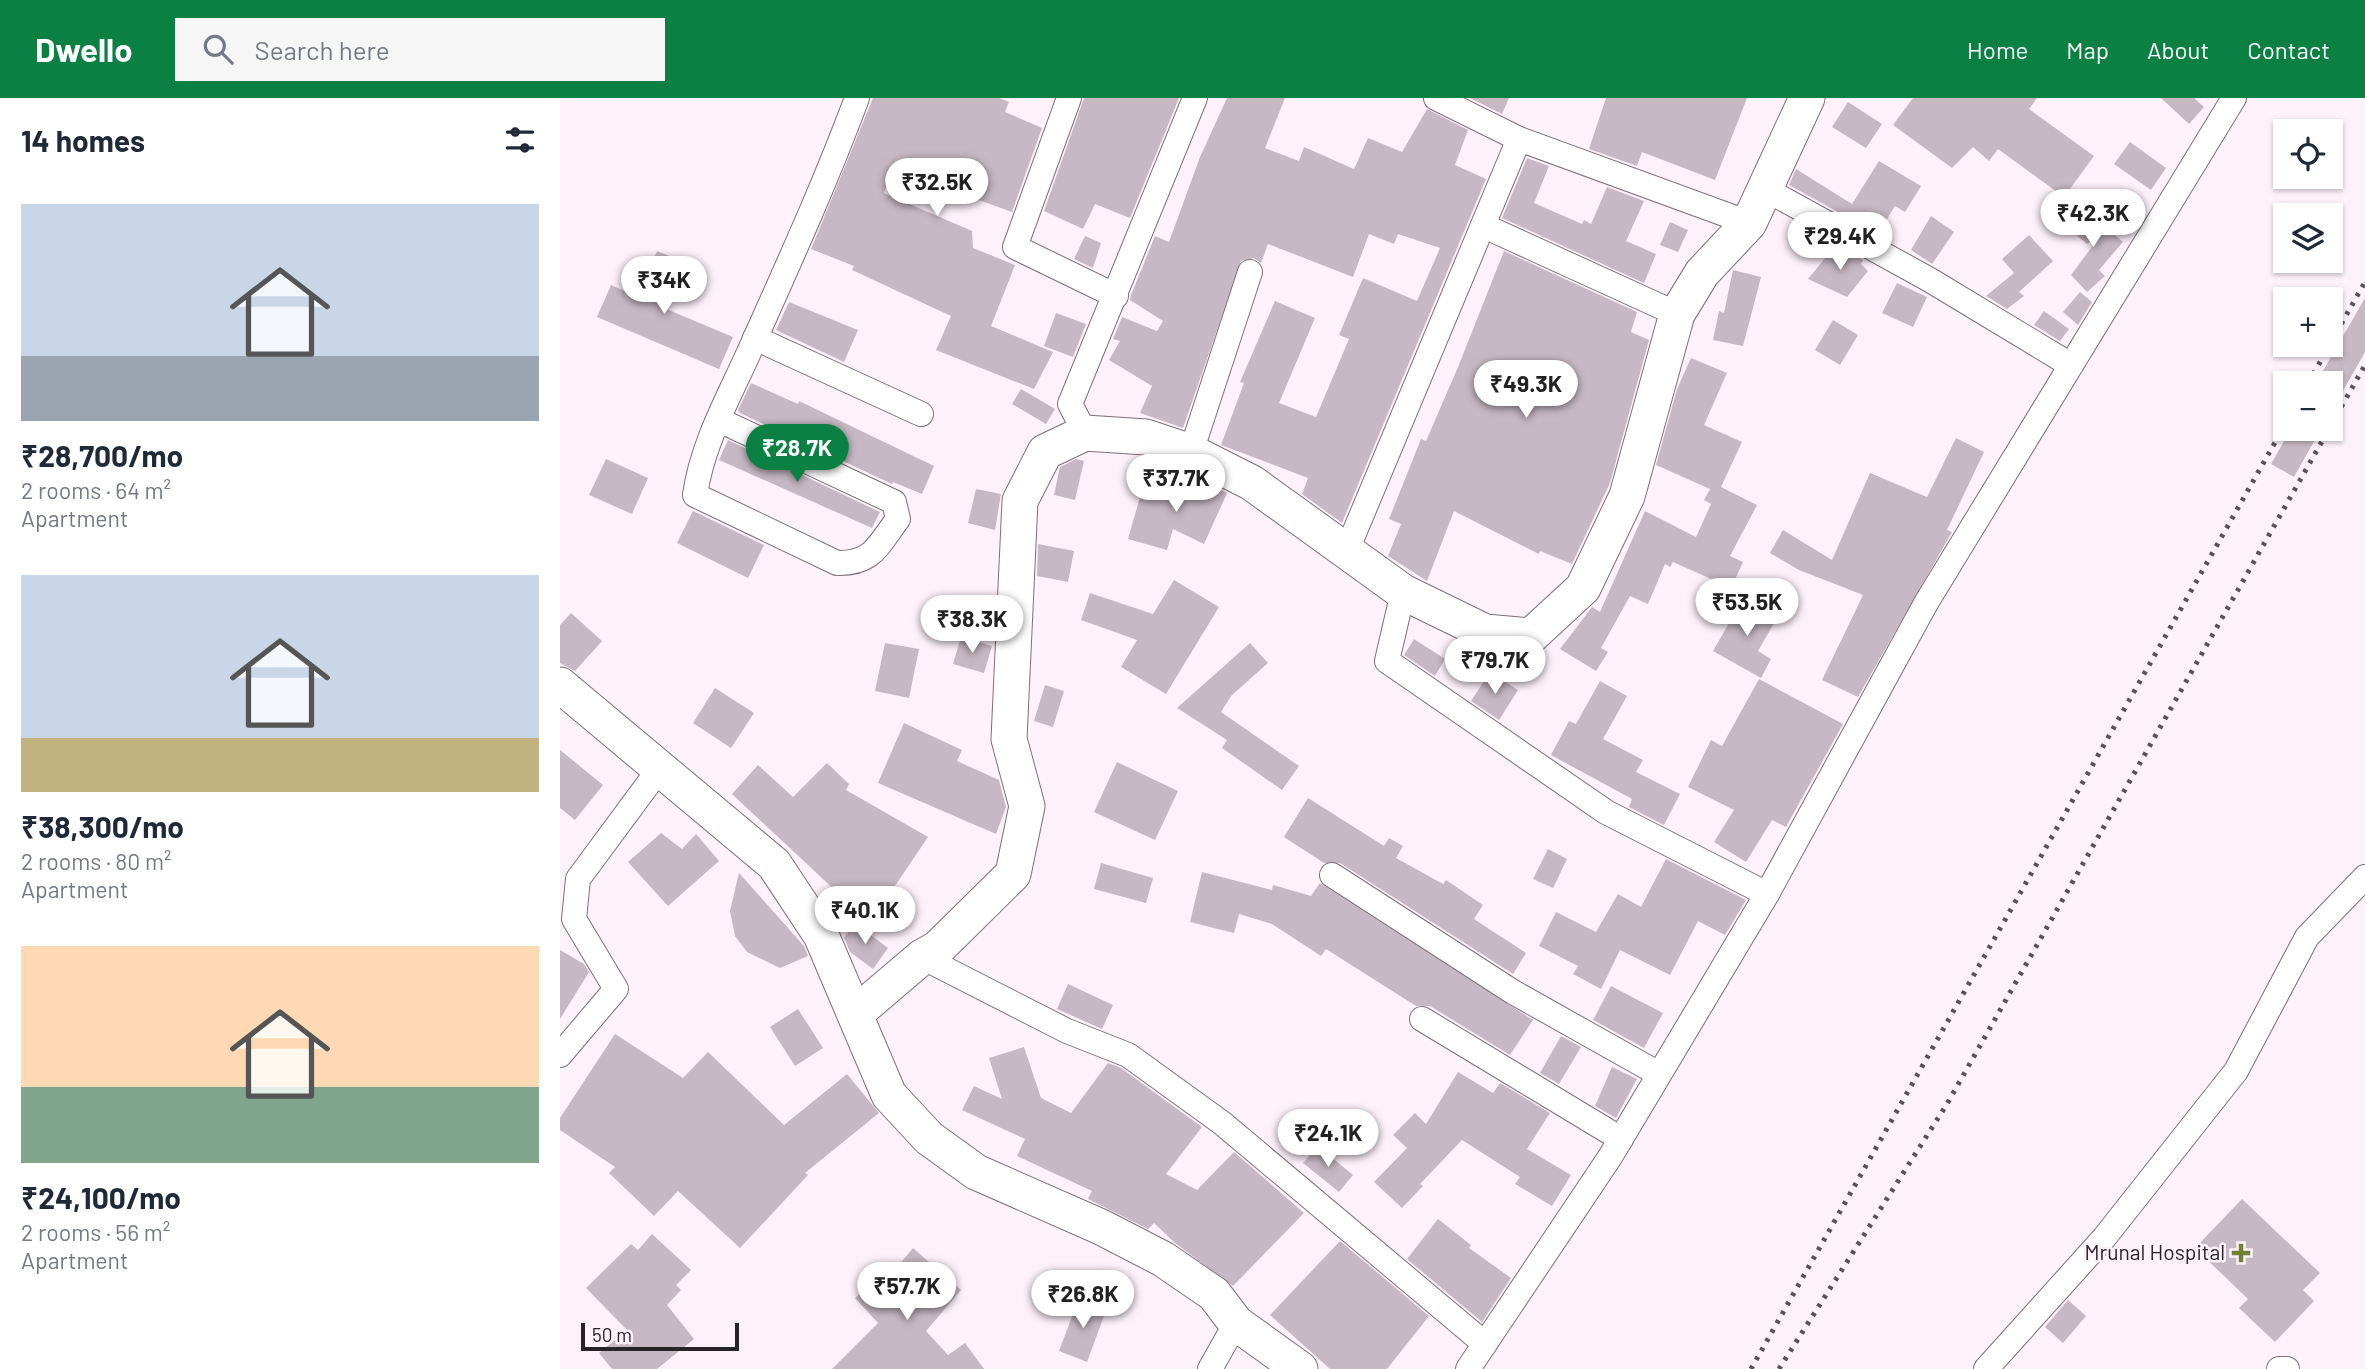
<!DOCTYPE html>
<html lang="en">
<head>
<meta charset="utf-8">
<style>
  body { margin:0; font-family:Barlow,sans-serif; background:#f6f6f7; color:#1f2937; height:100vh; display:flex; flex-direction:column; font-size:26px; white-space:nowrap }
  * { box-sizing:border-box; margin:0 }
  p { font-size:23px; color:#747a83 }
  .icon { flex:none; width:38px; height:38px; fill:none; stroke:currentColor; stroke-width:2; stroke-linecap:round; stroke-linejoin:round }
  .map { position:relative; flex:1; overflow:hidden }
  .details { display:flex; flex-direction:column; background:#fff; width:560px }
  .details>* { flex:none }
  .tools { position:absolute; left:1713px; top:21px; display:grid; gap:14px }
  .tools a { display:grid; place-items:center; width:70px; height:70px; border-radius:0px; background:#fff; box-shadow:0 2px 5px #0004; font-size:35px }
  .scale { position:absolute; left:21px; bottom:18px; width:158px; box-sizing:border-box; padding-left:7px; border:4px solid #282327; border-top:0; font-size:19px; line-height:24px; white-space:nowrap; color:#282327; -webkit-text-stroke:5px #fdf1fa; paint-order:stroke }
  .price { position:absolute; translate:-50% -60px; padding:0 16px; border-radius:24px; background:#fff; color:#222; font-size:23px; line-height:46px; filter:drop-shadow(0 2px 4px #0008) }
  .price::after { content:''; position:absolute; left:50%; top:42px; width:21px; height:16px; margin-left:-10px; background:inherit; clip-path:polygon(0 0,100% 0,50% 100%) }
  .price.current { background:#0b8043; color:#fff }
  ul { padding:0; list-style:none }
  li { display:grid; align-content:center; gap:14px; height:371px; padding:0 21px }
  li span { display:grid; place-items:center; height:217px; border-radius:0px; color:#555 }
  li>.icon { margin-inline-start:auto }
  span .icon { width:126px; height:126px; fill:#fffc; stroke-width:1 }
  li b { font-size:30px }
  h2 { display:flex; justify-content:space-between; align-items:center; height:84px; padding:0 21px; font-size:30px }
  header { display:flex; align-items:center; gap:42px; box-sizing:border-box; height:98px; padding:0 35px; background:#0b8043; color:#fff }
  header strong { font-size:33px }
  nav { display:flex; gap:38px; margin-inline-start:auto; font-size:24px }
  .search { width:490px; height:63px; background:#f6f6f7; display:flex; align-items:center; gap:18px; box-sizing:border-box; padding:0 24px; border-radius:0px; color:#747a83; font-size:26px }
  main { display:flex; flex:1; min-height:0 }
  .map>svg:first-child { display:block }
  .building { fill:#c7b9c3 }
  .lines { fill:none; stroke-linecap:round; stroke-linejoin:round }
  .street-casing { stroke:#7d7079; stroke-width:26 }
  .secondary-casing { stroke:#7d7079; stroke-width:37 }
  .street { stroke:#fff; stroke-width:24 }
  .secondary { stroke:#fff; stroke-width:35 }
  .rail { stroke:#585156; stroke-width:5; stroke-dasharray:3.5 7; stroke-linecap:butt }
  .poi-dot { fill:#6e8334; stroke:#fdf1fa; stroke-width:2.5 }
  .labels { text-anchor:middle; stroke-width:5; stroke-linejoin:round; paint-order:stroke }
  .poi-label { font-size:21px; fill:#282327; stroke:#fdf1fa; text-anchor:end }
</style>
</head>
<body>
<header>
<strong>Dwello</strong>
<div class="search"><svg class="icon" aria-label="search" viewBox="0 0 24 24"><circle cx="10" cy="10" r="6"/><path d="M15 15l6 6"/></svg>Search here</div>
<nav><a>Home</a><a>Map</a><a>About</a><a>Contact</a></nav>
</header>
<main>
<section class="details">
<h2>14 homes<svg class="icon" aria-label="filters" viewBox="0 0 24 24"><path d="M4 7h16M4 17h16"/><circle cx="9" cy="7" r="2"/><circle cx="15" cy="17" r="2"/></svg></h2>
<ul>
<li><span style="background:linear-gradient(#c9d6e8 70%,#9aa5b1 0)"><svg class="icon" aria-label="home" viewBox="0 0 24 24"><path d="M3 11l9-7 9 7M6 9v11h12V9"/></svg></span><div><b>₹28,700/mo</b><p>2 rooms · 64 m²</p><p>Apartment</p></div></li>
<li><span style="background:linear-gradient(#c9d6e8 75%,#c2b280 0)"><svg class="icon" aria-label="home" viewBox="0 0 24 24"><path d="M3 11l9-7 9 7M6 9v11h12V9"/></svg></span><div><b>₹38,300/mo</b><p>2 rooms · 80 m²</p><p>Apartment</p></div></li>
<li><span style="background:linear-gradient(#ffd9b3 65%,#7fa58c 0)"><svg class="icon" aria-label="home" viewBox="0 0 24 24"><path d="M3 11l9-7 9 7M6 9v11h12V9"/></svg></span><div><b>₹24,100/mo</b><p>2 rooms · 56 m²</p><p>Apartment</p></div></li>
</ul>
</section>
<div class="map">
<svg width="1805" height="1271" viewBox="0 0 1805 1271">
  <rect width="100%" height="100%" fill="#fdf1fa"/>
  <g class="building">
    <path d="M313,0H439L449,4L445,14L482,30L452,114L333,71L324,95L412,133L413,150L455,167L431,228L493,254L474,291L376,252L391,218L292,172L294,168L251,151Z"/>
    <path d="M524,0H619L570,120L535,106L523,131L484,113Z"/>
    <path d="M667,0H725L705,50L739,63L744,49L794,71L808,40L842,54L867,11L908,32L895,67L926,81L782,425L742,396L748,380L661,347L684,285L680,284L715,203L755,220L719,305L756,319L789,241L779,237L803,180L857,203L880,150L838,136L834,146L809,136L793,179L708,146L701,165L694,160L681,163L623,330L580,315L592,288L549,262L560,243L553,241L562,219L597,233L603,223L570,202L571,197L595,138L609,144L640,59Z"/>
    <path d="M910,0H949L942,16Z"/>
    <path d="M1046,0H1187L1155,82L1082,54L1077,68L1029,51Z"/>
    <path d="M1353,0H1477L1469,11L1534,58L1504,99L1438,51L1429,63L1413,49L1392,70L1333,27Z"/>
    <path d="M1601,0H1634L1644,9L1629,26Z"/>
    <path d="M1288,4L1322,26L1306,50L1272,29Z"/>
    <path d="M1570,44L1606,70L1591,92L1554,66Z"/>
    <path d="M967,60L989,68L974,105L1022,126L1024,122L1031,126L1047,89L1084,103L1066,143L1096,156L1084,185L942,120Z"/>
    <path d="M1319,63L1361,88L1345,114L1335,108L1318,136L1229,87L1236,71L1292,106Z"/>
    <path d="M1523,110L1563,144L1539,172L1545,178L1527,194L1511,177L1534,146L1531,143L1527,146L1507,129Z"/>
    <path d="M1371,118L1394,134L1372,166L1351,152Z"/>
    <path d="M1110,124L1128,132L1118,154L1100,147Z"/>
    <path d="M1469,137L1493,163L1459,194L1464,198L1447,211L1426,198L1454,175L1442,161Z"/>
    <path d="M525,138L541,145L533,170L514,161Z"/>
    <path d="M1276,147L1303,162L1301,166L1308,173L1287,199L1248,181Z"/>
    <path d="M97,153L124,164L104,210L173,239L159,271L37,219L51,187L78,199Z"/>
    <path d="M944,153L1077,214L1071,234L1089,242L1050,385L1012,466L980,453L979,456L894,413L867,483L828,458L841,426L829,421L861,341L866,343L898,269Z"/>
    <path d="M1173,172L1201,179L1183,248L1153,242L1159,213L1164,215Z"/>
    <path d="M1337,185L1367,199L1353,229L1322,215Z"/>
    <path d="M1520,194L1532,204L1518,227L1503,214Z"/>
    <path d="M1805,200V254L1771,314V285H1756Z"/>
    <path d="M229,204L298,232L284,264L216,232Z"/>
    <path d="M1484,213L1509,231L1500,243L1474,227Z"/>
    <path d="M496,215L526,226L513,259L484,248Z"/>
    <path d="M1273,222L1298,237L1280,267L1255,252Z"/>
    <path d="M1131,260L1167,275L1144,327L1182,344L1161,389L1197,407L1170,458L1183,464L1171,490L1113,464L1110,469L1105,466L1088,506L1070,498L1041,550L1048,554L1036,573L1000,551L1032,509L1040,514L1085,413L1136,439L1151,406L1144,402L1150,391L1096,367L1117,291Z"/>
    <path d="M191,285L238,306L239,303L374,368L362,396L333,384L332,386L180,315L178,312Z"/>
    <path d="M461,291L495,311L486,326L452,306Z"/>
    <path d="M1731,331H1761L1734,379L1711,366Z"/>
    <path d="M1396,340L1424,354L1387,432L1392,434L1298,599L1262,582L1303,497L1239,472L1210,455L1223,432L1272,462L1310,375L1367,399Z"/>
    <path d="M168,342L320,414L312,430L159,362Z"/>
    <path d="M46,361L88,380L72,416L29,397Z"/>
    <path d="M516,361L524,363L515,402L494,397L500,369Z"/>
    <path d="M636,379L667,395L644,446L613,431L607,452L568,441L584,385L629,397Z"/>
    <path d="M416,391L441,396L435,432L408,425Z"/>
    <path d="M133,413L204,447L188,480L117,445Z"/>
    <path d="M478,446L514,453L508,484L477,478Z"/>
    <path d="M614,482L659,509L606,596L561,569L577,542L521,522L530,495L593,516Z"/>
    <path d="M1183,501L1217,520L1198,553L1211,561L1201,580L1153,553Z"/>
    <path d="M11,515L42,543L15,573L0,565V527Z"/>
    <path d="M401,539L432,548L424,575L393,566Z"/>
    <path d="M854,541L885,561L875,578L844,557Z"/>
    <path d="M325,545L359,551L349,600L315,593Z"/>
    <path d="M690,545L708,565L671,598L661,614L739,668L722,692L662,650L667,642L617,610Z"/>
    <path d="M930,574L958,592L939,622L911,603Z"/>
    <path d="M1199,581L1283,626L1226,729L1212,722L1186,764L1154,744L1174,712L1128,689L1151,642L1162,648Z"/>
    <path d="M1040,583L1067,598L1043,641L1083,662L1076,674L1120,696L1104,727L1069,709L1072,701L991,657L1009,623L1016,626Z"/>
    <path d="M485,587L504,593L493,629L474,623Z"/>
    <path d="M155,590L194,615L171,650L133,625Z"/>
    <path d="M344,625L402,652L397,663L439,682L446,709L436,736L318,685Z"/>
    <path d="M0,652L43,687L15,722L0,710Z"/>
    <path d="M557,664L618,693L595,742L534,714Z"/>
    <path d="M267,665L289,686L286,692L368,739L310,825L172,696L198,667L233,699Z"/>
    <path d="M748,700L824,748L829,740L843,748L836,760L883,786L886,782L923,807L914,821L966,855L953,876L780,765H764L724,739Z"/>
    <path d="M101,735L122,751L136,736L159,763L108,808L68,764Z"/>
    <path d="M988,751L1007,761L993,790L973,781Z"/>
    <path d="M1106,761L1186,802L1165,837L1138,823L1110,877L1060,852L1041,891L1013,876L1018,868L979,848L996,814L1036,834L1058,796L1081,809Z"/>
    <path d="M541,765L593,780L586,805L534,791Z"/>
    <path d="M642,774L712,792L713,787L751,798L760,785L973,922L950,957L870,908H856L766,851L761,858L712,826L679,816L674,835L630,824Z"/>
    <path d="M179,775L244,848L248,858L220,870L187,854L175,838L170,813Z"/>
    <path d="M295,825L328,850L313,871L290,854L284,840Z"/>
    <path d="M0,852L24,866L29,874L0,921Z"/>
    <path d="M508,886L553,907L542,931L497,911Z"/>
    <path d="M1051,888L1103,915L1084,950L1033,922Z"/>
    <path d="M238,911L263,950L235,968L210,929Z"/>
    <path d="M55,936L123,980L148,954L224,1027L287,976L319,1015L245,1075L248,1077L180,1150L118,1093L94,1118L49,1075L55,1069L0,1032V1020Z"/>
    <path d="M1001,938L1021,949L999,986L980,975Z"/>
    <path d="M464,949L481,1000L511,1015L548,965L561,970L642,1029L606,1076L637,1092L674,1054L744,1115L673,1188L615,1145L594,1125L588,1131L528,1101L532,1093L457,1058L465,1041L402,1012L414,988L442,1001L429,960Z"/>
    <path d="M1052,969L1077,981L1056,1020L1035,1008Z"/>
    <path d="M898,974L933,995L940,985L990,1015L967,1051L1011,1077L992,1108L955,1086L960,1079L902,1042L860,1086L863,1088L842,1110L814,1084L847,1050L833,1037L855,1015L866,1026Z"/>
    <path d="M758,1048L793,1077L779,1094L743,1065Z"/>
    <path d="M1682,1101L1760,1175L1743,1192L1754,1203L1715,1244L1679,1210L1688,1201L1635,1150Z"/>
    <path d="M878,1121L911,1147L909,1150L951,1180L922,1224L847,1161Z"/>
    <path d="M92,1136L131,1172L116,1187L121,1192L107,1207L134,1241L97,1271H52L39,1255L67,1232L26,1190L71,1146L78,1152Z"/>
    <path d="M780,1143L869,1218L827,1271H770L710,1217Z"/>
    <path d="M353,1150L401,1192L366,1233L388,1257L405,1245L424,1271H272L318,1225L295,1200L318,1179L323,1186Z"/>
    <path d="M519,1200L547,1210L527,1264L499,1253Z"/>
    <path d="M1508,1202L1526,1218L1503,1245L1485,1229Z"/>
  </g>
  <g class="lines">
    <defs>
      <g id="street">
        <path d="M509,0L455,149L556,198"/>
        <path d="M876,0L959,41L1189,125"/>
        <path d="M1205,91L1370,182L1509,266"/>
        <path d="M924,128L1117,216"/>
        <path d="M195,240L361,316"/>
        <path d="M159,322L334,404L338,421C318,447 313,466 277,465L135,397C142,346 169,299 190,252C227,169 265,86 297,0"/>
        <path d="M525,335L510,306L635,0"/>
        <path d="M631,354L690,174"/>
        <path d="M787,452L959,41"/>
        <path d="M843,494L827,563L1046,714L1207,796"/>
        <path d="M772,777L953,894L1099,976"/>
        <path d="M362,859L507,933L568,957L662,1025L925,1246"/>
        <path d="M862,921L1061,1041"/>
        <path d="M0,957L56,891L14,821L18,781L100,670"/>
        <path d="M650,1271L676,1225"/>
        <path d="M908,1271L1050,1059L1207,796L1366,505L1674,0"/>
        <path d="M1426,1271L1544,1140L1676,973L1747,839L1805,779"/>
        <path d="M1719,1271H1727"/>
      </g>
      <g id="secondary">
        <path d="M0,587L214,766L261,837L329,997L369,1040L416,1074L541,1129L603,1161L654,1196L676,1225L740,1271"/>
        <path d="M295,916L362,859L378,850L453,776L467,708L449,641L460,403L485,354L525,335L586,339L631,354L692,385L843,494L925,534L971,538L1023,490L1067,398L1117,216L1142,175L1189,125L1247,0"/>
      </g>
    </defs>
    <use href="#street" class="street-casing"/>
    <use href="#secondary" class="secondary-casing"/>
    <use href="#street" class="street"/>
    <use href="#secondary" class="secondary"/>
    <g class="rail">
      <path d="M1771,244L1805,184"/>
      <path d="M1748,285L1770,247"/>
      <path d="M1771,327L1805,267"/>
      <path d="M1191,1271L1726,325"/>
      <path d="M1219,1271L1387,1006L1769,331"/>
    </g>
  </g>
  <path class="poi-dot" d="M1677.5 1144.5h7v7h7v7h-7v7h-7v-7h-7v-7h7z"/>
  <g class="labels">
    <g class="poi-label">
      <text x="1665" y="1162">Mrunal Hospital</text>
    </g>
  </g>
</svg>
<div class="tools">
<a><svg class="icon" aria-label="locate" viewBox="0 0 24 24"><circle cx="12" cy="12" r="6"/><path d="M12 2v4M12 18v4M2 12h4M18 12h4"/></svg></a>
<a><svg class="icon" aria-label="layers" viewBox="0 0 24 24"><path d="M12 4l9 5-9 5-9-5zM3 14l9 5 9-5"/></svg></a>
<a>+</a>
<a>−</a>
</div>
<div class="scale">50 m</div>
<b class="price" style="left:377px;top:120px">₹32.5K</b>
<b class="price" style="left:1533px;top:151px">₹42.3K</b>
<b class="price" style="left:1280px;top:174px">₹29.4K</b>
<b class="price" style="left:104px;top:218px">₹34K</b>
<b class="price" style="left:966px;top:322px">₹49.3K</b>
<b class="price current" style="left:237px;top:386px">₹28.7K</b>
<b class="price" style="left:616px;top:416px">₹37.7K</b>
<b class="price" style="left:1187px;top:540px">₹53.5K</b>
<b class="price" style="left:412px;top:557px">₹38.3K</b>
<b class="price" style="left:935px;top:598px">₹79.7K</b>
<b class="price" style="left:305px;top:848px">₹40.1K</b>
<b class="price" style="left:768px;top:1071px">₹24.1K</b>
<b class="price" style="left:347px;top:1224px">₹57.7K</b>
<b class="price" style="left:523px;top:1232px">₹26.8K</b>
</div>
</main>
</body>
</html>
